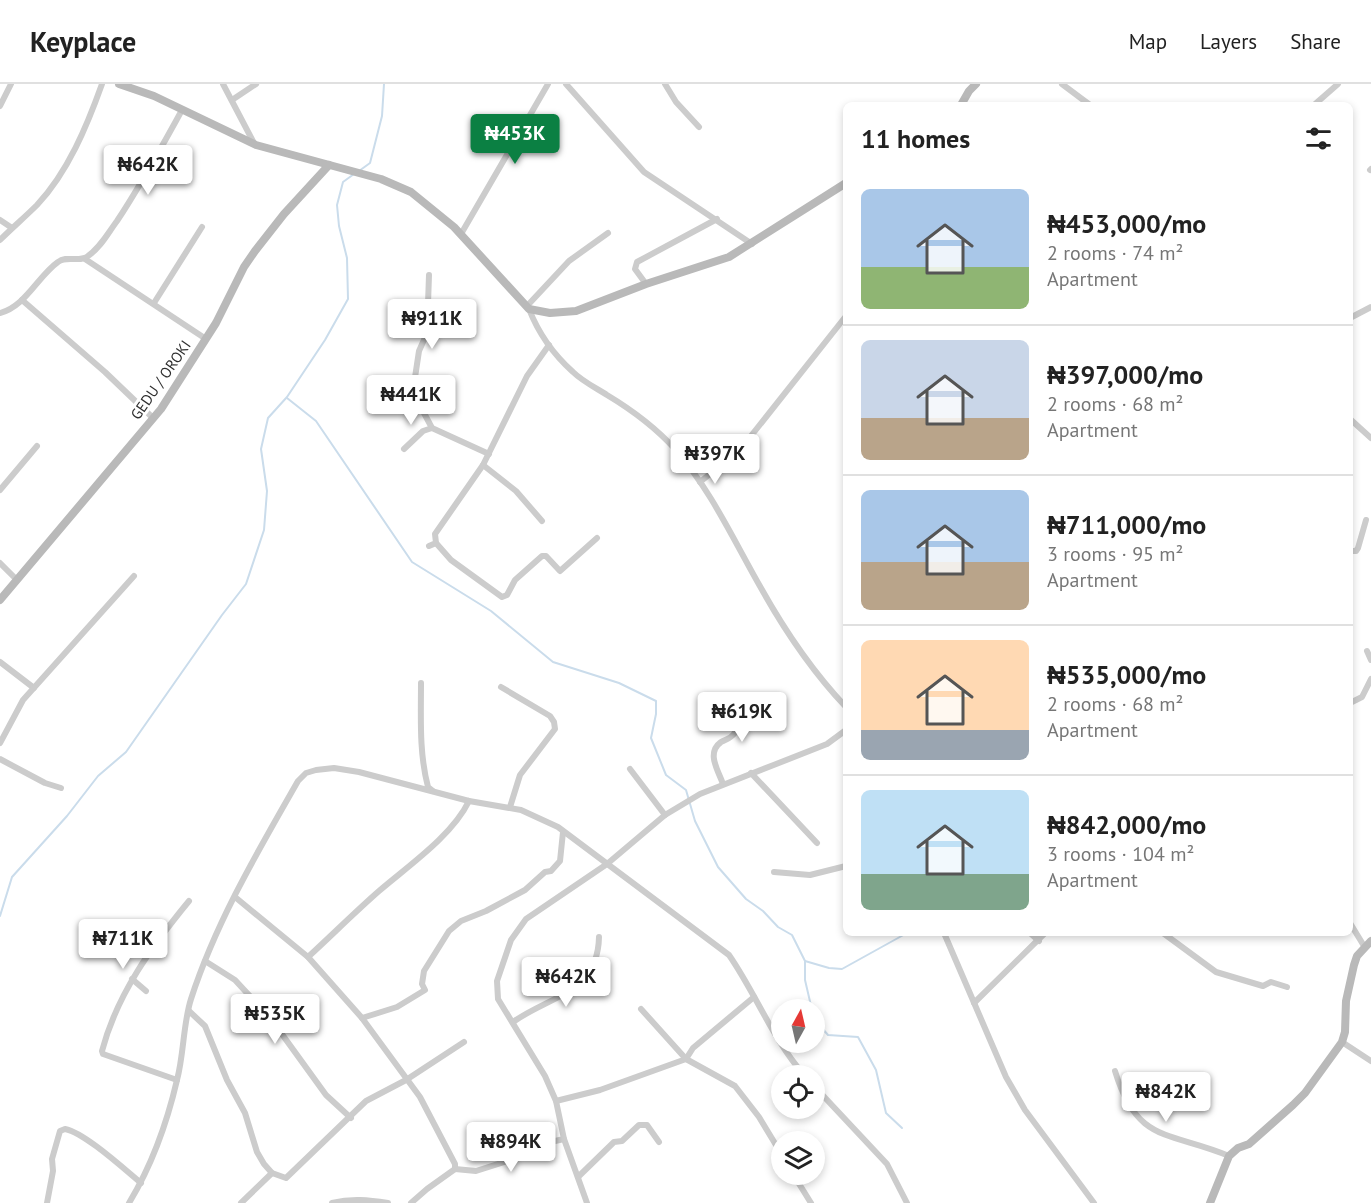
<!DOCTYPE html>
<html lang="en">
<head>
<meta charset="utf-8">
<style>
  body { margin:0; font-family:"PT Sans",sans-serif; background:#f6f6f6; color:#222; height:100vh; display:flex; flex-direction:column; font-size:22px; white-space:nowrap }
  * { box-sizing:border-box; margin:0 }
  p { font-size:20px; color:#767676 }
  .icon { flex:none; width:33px; height:33px; fill:none; stroke:currentColor; stroke-width:2; stroke-linecap:round; stroke-linejoin:round }
  .map { position:relative; flex:1; overflow:hidden }
  .details { position:absolute; left:843px; top:18px; width:510px; height:834px; display:flex; flex-direction:column; background:#fff; border-radius:9px; box-shadow:0 3px 9px #0003 }
  .details>* { flex:none }
  .needle { width:39px; rotate:8deg }
  .tools { position:absolute; left:771px; top:915px; display:grid; gap:12px }
  .tools a { display:grid; place-items:center; width:54px; height:54px; border-radius:50%; background:#fff; box-shadow:0 3px 9px #0003; font-size:30px }
  .price { position:absolute; translate:-50% -51px; padding:0 14px; border-radius:6px; background:#fff; color:#222; font-size:20px; line-height:39px; filter:drop-shadow(0 2px 3px #0008) }
  .price::after { content:''; position:absolute; left:50%; top:36px; width:18px; height:14px; margin-left:-9px; background:inherit; clip-path:polygon(0 0,100% 0,50% 100%) }
  .price.on { background:#0b8043; color:#fff }
  ul { padding:0; list-style:none }
  li { display:flex; align-items:center; gap:18px; height:150px; padding:0 18px }
  li+li { border-top:2px solid #e0e0e0 }
  li span { display:grid; place-items:center; flex:none; width:168px; height:120px; border-radius:9px; color:#555 }
  li>.icon { margin-inline-start:auto }
  span .icon { width:72px; height:72px; fill:#fffc; stroke-width:1 }
  li b { font-size:26px }
  h2 { display:flex; justify-content:space-between; align-items:center; height:72px; padding:0 18px; font-size:26px }
  header { display:flex; align-items:center; gap:36px; box-sizing:border-box; height:84px; padding:0 30px; background:#fff; border-bottom:2px solid #e0e0e0 }
  header strong { font-size:28px }
  nav { display:flex; gap:33px; margin-inline-start:auto; font-size:21px }
  .map>svg:first-child { display:block }
  .lines { fill:none; stroke-linecap:round; stroke-linejoin:round }
  .stream { stroke:#cadceb; stroke-width:2 }
  .street { stroke:#ccc; stroke-width:6 }
  .secondary { stroke:#b9b9b9; stroke-width:8 }
  .labels { text-anchor:middle; stroke-width:6; stroke-linejoin:round; paint-order:stroke }
  .street-label { font-size:15px; fill:#2f2f2f; stroke:#fff }
</style>
</head>
<body>
<header>
<strong>Keyplace</strong>
<nav><a>Map</a><a>Layers</a><a>Share</a></nav>
</header>
<div class="map">
<svg width="1371" height="1119" viewBox="0 0 1371 1119">
  <rect width="100%" height="100%" fill="#fff"/>
  <g class="lines">
    <g class="stream">
      <path d="M359,87L370,79L382,32L384,0"/>
      <path d="M287,314L316,337L412,478L491,527L553,578L619,599L656,617V630L651,654L666,691L686,706L695,737L718,783L746,815L763,827L778,843L792,851L805,877V896L812,926"/>
      <path d="M0,832L12,793L67,732L98,692L126,668L222,531L246,500L264,446L267,407L261,365L268,334L287,313L325,256L348,215L347,174L339,142L337,121L343,98L354,90"/>
      <path d="M805,877L829,884L842,885L907,849"/>
      <path d="M814,935L828,951L858,953L876,986L886,1029L902,1044"/>
    </g>
    <g class="street">
      <path d="M223,0L255,61"/>
      <path d="M566,0L644,88L752,160"/>
      <path d="M665,0L676,18L699,43"/>
      <path d="M1062,0L1090,21"/>
      <path d="M232,16L256,0"/>
      <path d="M1314,21L1338,0"/>
      <path d="M0,22L11,0"/>
      <path d="M1370,86L1371,85"/>
      <path d="M0,136L12,144"/>
      <path d="M461,150L548,0"/>
      <path d="M0,156C12,144 25,133 37,121C68,88 87,42 102,0"/>
      <path d="M85,175L206,255"/>
      <path d="M429,191L427,249L419,267L414,300L417,316L432,344L489,370"/>
      <path d="M646,200L635,185L637,178L717,135"/>
      <path d="M22,216L105,288L153,334"/>
      <path d="M154,219L202,143"/>
      <path d="M527,222L569,177L608,149"/>
      <path d="M529,225C538,248 554,271 573,288C582,297 596,304 607,311C632,326 655,343 675,365C711,406 734,457 761,504C785,547 812,587 846,623"/>
      <path d="M0,229C25,223 38,192 58,178C67,171 79,179 88,172C101,163 108,149 117,137C141,101 161,64 182,26"/>
      <path d="M1350,234L1371,223"/>
      <path d="M1350,335L1371,354"/>
      <path d="M404,365L423,347L432,344"/>
      <path d="M483,381L516,407L542,437"/>
      <path d="M700,398L731,373L747,357L846,232"/>
      <path d="M0,406L37,362"/>
      <path d="M436,459L451,476L502,513L507,511L515,496L542,472H546L560,487L597,454"/>
      <path d="M429,462L436,459L435,450L483,381L527,292L549,261"/>
      <path d="M1350,467H1356L1358,464L1366,436"/>
      <path d="M0,479L17,496"/>
      <path d="M1367,567L1371,576"/>
      <path d="M0,578L34,604"/>
      <path d="M421,599C421,634 419,669 428,703L433,707"/>
      <path d="M501,603L550,632L554,638L555,645L520,691L510,723"/>
      <path d="M1350,619L1362,613L1371,595"/>
      <path d="M0,659L23,616L134,492"/>
      <path d="M0,675L45,699L61,704"/>
      <path d="M630,685L665,731"/>
      <path d="M751,689L817,759"/>
      <path d="M723,700C718,686 706,669 721,658C726,655 730,655 734,650L752,612"/>
      <path d="M774,788L810,791L846,782"/>
      <path d="M235,813L308,873L362,934L420,1013L455,1080V1085L427,1105L411,1119"/>
      <path d="M1350,839L1364,862"/>
      <path d="M944,849L1006,993L1025,1026L1094,1119"/>
      <path d="M1030,849L1039,857"/>
      <path d="M1163,849L1216,888L1263,902L1271,898L1287,903"/>
      <path d="M308,873C332,851 355,828 379,807C408,782 452,752 469,717"/>
      <path d="M205,877L235,896L271,935L326,1011L351,1034"/>
      <path d="M132,895L146,907"/>
      <path d="M974,919L1045,849"/>
      <path d="M641,925L686,975L735,1002L759,1033L782,1071"/>
      <path d="M189,927L205,942L227,996L245,1029L257,1068L264,1080L272,1089L286,1094L366,1017L406,996L464,958"/>
      <path d="M362,934L397,923L425,906L422,900L424,887L449,847L461,837L486,827L525,806L545,788L551,787L560,777L563,748"/>
      <path d="M513,938C549,912 598,909 599,853"/>
      <path d="M1342,958L1371,977"/>
      <path d="M1115,987C1137,1060 1169,1047 1229,1072"/>
      <path d="M177,996L103,970L102,967C117,910 152,862 189,817"/>
      <path d="M814,1002L887,1080L907,1119"/>
      <path d="M556,1017L600,1006L686,975L693,964L754,913"/>
      <path d="M455,1085L476,1087L520,1073L546,1059L564,1055"/>
      <path d="M793,1090L811,1119"/>
      <path d="M578,1093L614,1058L622,1057L639,1041H647L659,1058"/>
      <path d="M47,1119L53,1087L52,1075L60,1047L65,1045C85,1049 124,1085 141,1099"/>
      <path d="M129,1119C152,1081 167,1039 177,996C184,970 183,940 191,915C216,838 258,767 298,697L306,689L316,686L334,684L359,688L469,717L521,726L558,743L729,871C756,910 773,956 805,992"/>
      <path d="M241,1119L272,1089"/>
      <path d="M332,1119C352,1114 369,1116 388,1119"/>
      <path d="M587,1119L564,1055L556,1017L545,992L498,915L497,897L511,856L526,835L607,780L665,731L700,710L827,660L846,646"/>
    </g>
    <g class="secondary">
      <path d="M119,0L154,12L256,61L381,95L411,108L454,143L529,225L550,229L576,227L646,200L729,173L846,99"/>
      <path d="M961,21L969,7L976,0"/>
      <path d="M0,516L161,325L216,239L244,183L255,167L284,130L329,81"/>
      <path d="M1210,1119L1229,1072L1238,1064L1249,1060L1293,1021L1305,1009L1342,958L1345,948L1346,917L1354,881L1357,872L1371,857"/>
    </g>
  </g>
  <g class="labels">
    <g class="street-label">
      <text transform="translate(161 296) rotate(-55)" y="5">GEDU / OROKI</text>
    </g>
  </g>
</svg>
<div class="tools">
<a><svg class="needle" viewBox="-14 -14 28 28"><path d="M0-13l5 13h-10z" fill="#e53935"/><path d="M0 13l5-13h-10z" fill="#767676"/></svg></a>
<a><svg class="icon" aria-label="locate" viewBox="0 0 24 24"><circle cx="12" cy="12" r="6"/><path d="M12 2v4M12 18v4M2 12h4M18 12h4"/></svg></a>
<a><svg class="icon" aria-label="layers" viewBox="0 0 24 24"><path d="M12 4l9 5-9 5-9-5zM3 14l9 5 9-5"/></svg></a>
</div>
<b class="price on" style="left:515px;top:81px">₦453K</b>
<b class="price" style="left:148px;top:112px">₦642K</b>
<b class="price" style="left:432px;top:266px">₦911K</b>
<b class="price" style="left:411px;top:342px">₦441K</b>
<b class="price" style="left:715px;top:401px">₦397K</b>
<b class="price" style="left:742px;top:659px">₦619K</b>
<b class="price" style="left:123px;top:886px">₦711K</b>
<b class="price" style="left:566px;top:924px">₦642K</b>
<b class="price" style="left:275px;top:961px">₦535K</b>
<b class="price" style="left:1166px;top:1039px">₦842K</b>
<b class="price" style="left:511px;top:1089px">₦894K</b>
<section class="details">
<h2>11 homes<svg class="icon" aria-label="filters" viewBox="0 0 24 24"><path d="M4 7h16M4 17h16"/><circle cx="9" cy="7" r="2"/><circle cx="15" cy="17" r="2"/></svg></h2>
<ul>
<li><span style="background:linear-gradient(#a9c7e8 65%,#8fb573 0)"><svg class="icon" aria-label="home" viewBox="0 0 24 24"><path d="M3 11l9-7 9 7M6 9v11h12V9"/></svg></span><div><b>₦453,000/mo</b><p>2 rooms · 74 m²</p><p>Apartment</p></div></li>
<li><span style="background:linear-gradient(#c9d6e8 65%,#b9a48a 0)"><svg class="icon" aria-label="home" viewBox="0 0 24 24"><path d="M3 11l9-7 9 7M6 9v11h12V9"/></svg></span><div><b>₦397,000/mo</b><p>2 rooms · 68 m²</p><p>Apartment</p></div></li>
<li><span style="background:linear-gradient(#a9c7e8 60%,#b9a48a 0)"><svg class="icon" aria-label="home" viewBox="0 0 24 24"><path d="M3 11l9-7 9 7M6 9v11h12V9"/></svg></span><div><b>₦711,000/mo</b><p>3 rooms · 95 m²</p><p>Apartment</p></div></li>
<li><span style="background:linear-gradient(#ffd9b3 75%,#9aa5b1 0)"><svg class="icon" aria-label="home" viewBox="0 0 24 24"><path d="M3 11l9-7 9 7M6 9v11h12V9"/></svg></span><div><b>₦535,000/mo</b><p>2 rooms · 68 m²</p><p>Apartment</p></div></li>
<li><span style="background:linear-gradient(#bfe0f5 70%,#7fa58c 0)"><svg class="icon" aria-label="home" viewBox="0 0 24 24"><path d="M3 11l9-7 9 7M6 9v11h12V9"/></svg></span><div><b>₦842,000/mo</b><p>3 rooms · 104 m²</p><p>Apartment</p></div></li>
</ul>
</section>
</div>
</body>
</html>
